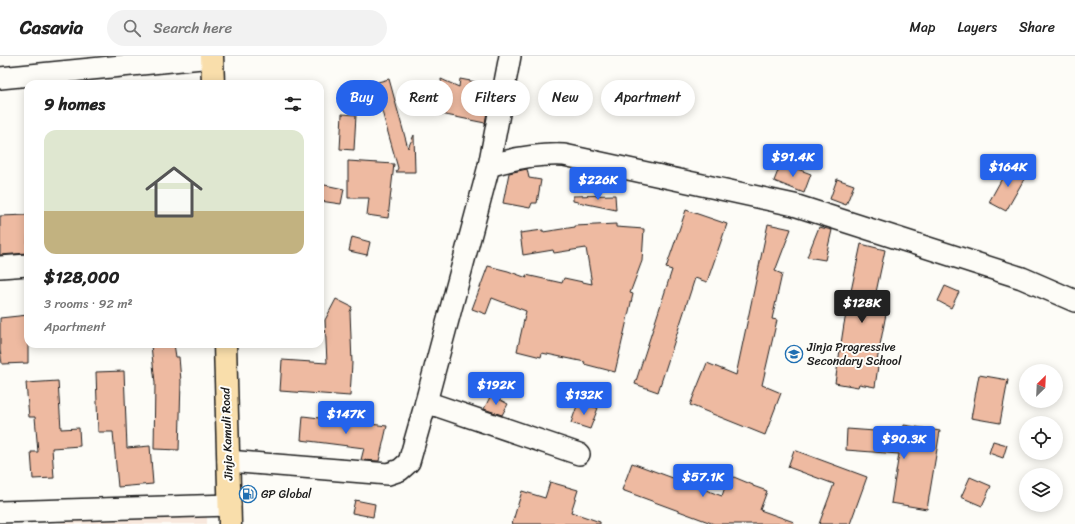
<!DOCTYPE html>
<html lang="en">
<head>
<meta charset="utf-8">
<style>
  body { margin:0; font-family:Sriracha,sans-serif; background:#f2f2f2; color:#222; height:100vh; display:flex; flex-direction:column; font-size:15px; white-space:nowrap }
  * { box-sizing:border-box; margin:0 }
  p { font-size:13px; color:#767676 }
  .icon { flex:none; width:22px; height:22px; fill:none; stroke:currentColor; stroke-width:2; stroke-linecap:round; stroke-linejoin:round }
  .map { position:relative; flex:1; overflow:hidden }
  .details { position:absolute; left:24px; top:24px; width:300px; height:268px; display:flex; flex-direction:column; background:#fff; border-radius:12px; box-shadow:0 2px 10px #0003 }
  .details>* { flex:none }
  .hud { position:absolute; left:336px; top:24px; width:380px; height:36px; display:flex; gap:8px }
  .needle { width:26px; rotate:24deg }
  .fabs { position:absolute; left:1019px; top:308px; display:grid; gap:8px }
  .fabs a { display:grid; place-items:center; width:44px; height:44px; border-radius:50%; background:#fff; box-shadow:0 2px 10px #0003; font-size:20px }
  .price { position:absolute; translate:-50% -34px; padding:0 9px; border-radius:4px; background:#2563eb; color:#fff; font-size:13px; line-height:26px; filter:drop-shadow(0 1px 2px #0008) }
  .price::after { content:''; position:absolute; left:50%; top:24px; width:12px; height:9px; margin-left:-6px; background:inherit; clip-path:polygon(0 0,100% 0,50% 100%) }
  .price.current { background:#222; color:#fff }
  ul { padding:0; list-style:none }
  li { display:grid; align-content:center; gap:8px; height:212px; padding:0 20px }
  li span { display:grid; place-items:center; height:124px; border-radius:12px; color:#555 }
  li>.icon { margin-inline-start:auto }
  span .icon { width:72px; height:72px; fill:#fffc; stroke-width:1 }
  li b { font-size:17px }
  h2 { display:flex; justify-content:space-between; align-items:center; height:48px; padding:0 20px; font-size:17px }
  .chip { padding:0 14px; border-radius:18px; background:#fff; box-shadow:0 2px 10px #0003; font-size:14px; line-height:36px }
  .chip.current { background:#2563eb; color:#fff }
  header { display:flex; align-items:center; gap:24px; box-sizing:border-box; height:56px; padding:0 20px; background:#fff; border-bottom:1px solid #e0e0e0 }
  header strong { font-size:19px }
  nav { display:flex; gap:22px; margin-inline-start:auto; font-size:14px }
  .search { width:280px; height:36px; background:#f2f2f2; display:flex; align-items:center; gap:10px; box-sizing:border-box; padding:0 14px; border-radius:22px; color:#767676; font-size:15px }
  .map>svg:first-child { display:block }
  .built { fill:#f8e8dd }
  .building { fill:#eebaa1; stroke:#1c1c1c }
  .lines { fill:none; stroke-linecap:round; stroke-linejoin:round }
  .minor-casing { stroke:#1c1c1c; stroke-width:24 }
  .major-casing { stroke:#1c1c1c; stroke-width:25 }
  .minor { stroke:#fdfcf7; stroke-width:21 }
  .major { stroke:#f9deab; stroke-width:22 }
  .labels { text-anchor:middle; stroke-width:4; stroke-linejoin:round; paint-order:stroke }
  .poi-label { font-size:12px; fill:#1c1c1c; stroke:#fdfcf7; text-anchor:start }
  .street-label { font-size:12px; fill:#1c1c1c; stroke:#fdfcf7 }
</style>
</head>
<body>
<header>
<strong>Casavia</strong>
<div class="search"><svg class="icon" aria-label="search" viewBox="0 0 24 24"><circle cx="10" cy="10" r="6"/><path d="M15 15l6 6"/></svg>Search here</div>
<nav><a>Map</a><a>Layers</a><a>Share</a></nav>
</header>
<div class="map">
<svg width="1075" height="468" viewBox="0 0 1075 468">
  <rect width="100%" height="100%" fill="#fdfcf7"/>
  <filter id="ink" filterUnits="userSpaceOnUse"><feTurbulence type="fractalNoise" baseFrequency=".025" numOctaves="2"/><feDisplacementMap in="SourceGraphic" scale="8" xChannelSelector="R" yChannelSelector="G"/><feConvolveMatrix kernelMatrix="1 2 1 2 8 2 1 2 1" color-interpolation-filters="sRGB"/></filter>
  <g filter="url(#ink)">
    <path class="built" d="M207,457V468H61V462Z"/>
    <g class="building">
      <path d="M389,23L408,92L414,79L415,116H396L398,112L374,27Z"/>
      <path d="M441,23L459,31L460,23L492,29L485,67L441,58L443,49Z"/>
      <path d="M342,58L356,59L354,94L340,93Z"/>
      <path d="M348,105L394,108L388,162L367,159L369,142H348Z"/>
      <path d="M781,107L811,118L804,137L774,125Z"/>
      <path d="M1010,108L1027,118L1006,155L989,146Z"/>
      <path d="M527,113L529,122L541,124L537,147H532L530,152L503,147L509,117Z"/>
      <path d="M837,123L854,129L846,149L830,143Z"/>
      <path d="M320,128L344,133L341,148L320,145Z"/>
      <path d="M615,139L616,154L573,145V140Z"/>
      <path d="M686,154L727,168L707,226L695,222L658,336L635,328L672,214L666,212Z"/>
      <path d="M28,159L27,197L0,199V160Z"/>
      <path d="M616,168V171L644,173L642,205L630,237L633,238L615,316L584,308L585,306L542,297L541,301L517,295L526,255L492,242L486,258L472,253L488,210L508,215L527,222L526,219L562,227L564,222L592,228L586,192L554,197L553,194L523,199L520,177L543,174V176L575,171V170Z"/>
      <path d="M768,168L791,173L775,215L782,218L772,263L777,264L762,329L781,337L765,379L690,349L707,307L736,319Z"/>
      <path d="M819,171L832,174L825,204L807,201Z"/>
      <path d="M352,181L370,186L367,199L349,195Z"/>
      <path d="M861,188L885,194L872,255L886,258L876,310H878L875,331L859,328L858,331L835,327L844,268Z"/>
      <path d="M945,230L959,236L951,252L938,245Z"/>
      <path d="M336,243L352,251L350,256L352,307L350,340L280,335L282,304L327,307L325,264Z"/>
      <path d="M28,259V307L2,308L0,294V262Z"/>
      <path d="M174,288L176,301H179L181,325L179,394L154,393L155,327L151,289Z"/>
      <path d="M124,315L127,392L150,390L153,428L118,431L113,376H98L96,316Z"/>
      <path d="M979,319L1008,324L1000,367L971,362Z"/>
      <path d="M58,325L61,373L79,372L80,390L52,392L54,422L33,423L31,396H38L35,361H29L26,327Z"/>
      <path d="M491,339L508,348L502,359L484,353Z"/>
      <path d="M578,347L598,352L590,373L571,367Z"/>
      <path d="M303,360L387,370L379,405L361,404L364,392L301,384Z"/>
      <path d="M904,369L940,375L927,453L891,447L899,398L846,394L847,373L903,377Z"/>
      <path d="M993,385L1007,389L1003,402L989,397Z"/>
      <path d="M794,394L867,421L850,468H819L834,428L788,411Z"/>
      <path d="M632,407L722,440L729,419L753,429V430L767,435L760,454L794,466L793,468H714L622,434Z"/>
      <path d="M970,421L991,430L982,450L961,441Z"/>
      <path d="M550,426L578,434L571,456L600,466V468H512L522,435L545,442Z"/>
      <path d="M355,444L375,448L373,461L352,457Z"/>
    </g>
    <g class="lines">
      <defs>
        <g id="minor">
          <path d="M0,22L212,1"/>
          <path d="M489,110L510,0"/>
          <path d="M0,211L28,209"/>
          <path d="M426,346L489,110C514,102 537,98 564,99L794,149L1022,222L1075,245"/>
          <path d="M228,405L388,418L400,414L409,406L426,346L579,398"/>
          <path d="M0,456L230,449"/>
        </g>
        <g id="major">
          <path d="M212,0L213,28"/>
          <path d="M225,288L230,468"/>
        </g>
      </defs>
      <use href="#minor" class="minor-casing"/>
      <use href="#major" class="major-casing"/>
      <use href="#minor" class="minor"/>
      <use href="#major" class="major"/>
    </g>
  </g>
  <defs>
    <symbol id="school-ring" viewBox="-11 -11 22 22"><circle r="9.5" fill="#fdfcf7" stroke="#1f6fb2" stroke-width="1.5"/><path d="M0-5L7-2L0 1L-7-2ZM-4 1L0 2.5L4 1V4Q0 6-4 4Z" fill="#1f6fb2"/></symbol>
    <symbol id="fuel-ring" viewBox="-11 -11 22 22"><circle r="9.5" fill="#fdfcf7" stroke="#1f6fb2" stroke-width="1.5"/><path d="M-5.5-6h7V0h2V4h1.3V-2.5L3-4.5l.8-.8L6-3V5H2.5V1h-1V6h-7ZM-4.2-4.7v3.2H.2V-4.7Z" fill="#1f6fb2"/></symbol>
  </defs>
  <g fill-rule="evenodd">
    <use href="#school-ring" x="784" y="288" width="20" height="20"/>
    <use href="#fuel-ring" x="238" y="428" width="20" height="20"/>
  </g>
  <g class="labels">
    <g class="poi-label">
      <text x="807" y="295">Jinja Progressive<tspan x="807" dy="14">Secondary School</tspan></text>
      <text x="261" y="442">GP Global</text>
    </g>
    <g class="street-label">
      <text transform="translate(227 378) rotate(-92)" y="4">Jinja Kamuli Road</text>
    </g>
  </g>
</svg>
<div class="fabs">
<a><svg class="needle" viewBox="-14 -14 28 28"><path d="M0-13l5 13h-10z" fill="#e53935"/><path d="M0 13l5-13h-10z" fill="#767676"/></svg></a>
<a><svg class="icon" aria-label="locate" viewBox="0 0 24 24"><circle cx="12" cy="12" r="6"/><path d="M12 2v4M12 18v4M2 12h4M18 12h4"/></svg></a>
<a><svg class="icon" aria-label="layers" viewBox="0 0 24 24"><path d="M12 4l9 5-9 5-9-5zM3 14l9 5 9-5"/></svg></a>
</div>
<b class="price" style="left:793px;top:122px">$91.4K</b>
<b class="price" style="left:1008px;top:132px">$164K</b>
<b class="price" style="left:598px;top:145px">$226K</b>
<b class="price current" style="left:862px;top:268px">$128K</b>
<b class="price" style="left:496px;top:350px">$192K</b>
<b class="price" style="left:584px;top:360px">$132K</b>
<b class="price" style="left:346px;top:379px">$147K</b>
<b class="price" style="left:904px;top:404px">$90.3K</b>
<b class="price" style="left:703px;top:442px">$57.1K</b>
<div class="hud">
<a class="chip current">Buy</a>
<a class="chip">Rent</a>
<a class="chip">Filters</a>
<a class="chip">New</a>
<a class="chip">Apartment</a>
</div>
<section class="details">
<h2>9 homes<svg class="icon" aria-label="filters" viewBox="0 0 24 24"><path d="M4 7h16M4 17h16"/><circle cx="9" cy="7" r="2"/><circle cx="15" cy="17" r="2"/></svg></h2>
<ul>
<li><span style="background:linear-gradient(#dfe7d0 65%,#c2b280 0)"><svg class="icon" aria-label="home" viewBox="0 0 24 24"><path d="M3 11l9-7 9 7M6 9v11h12V9"/></svg></span><div><b>$128,000</b><p>3 rooms · 92 m²</p><p>Apartment</p></div></li>
</ul>
</section>
</div>
</body>
</html>
